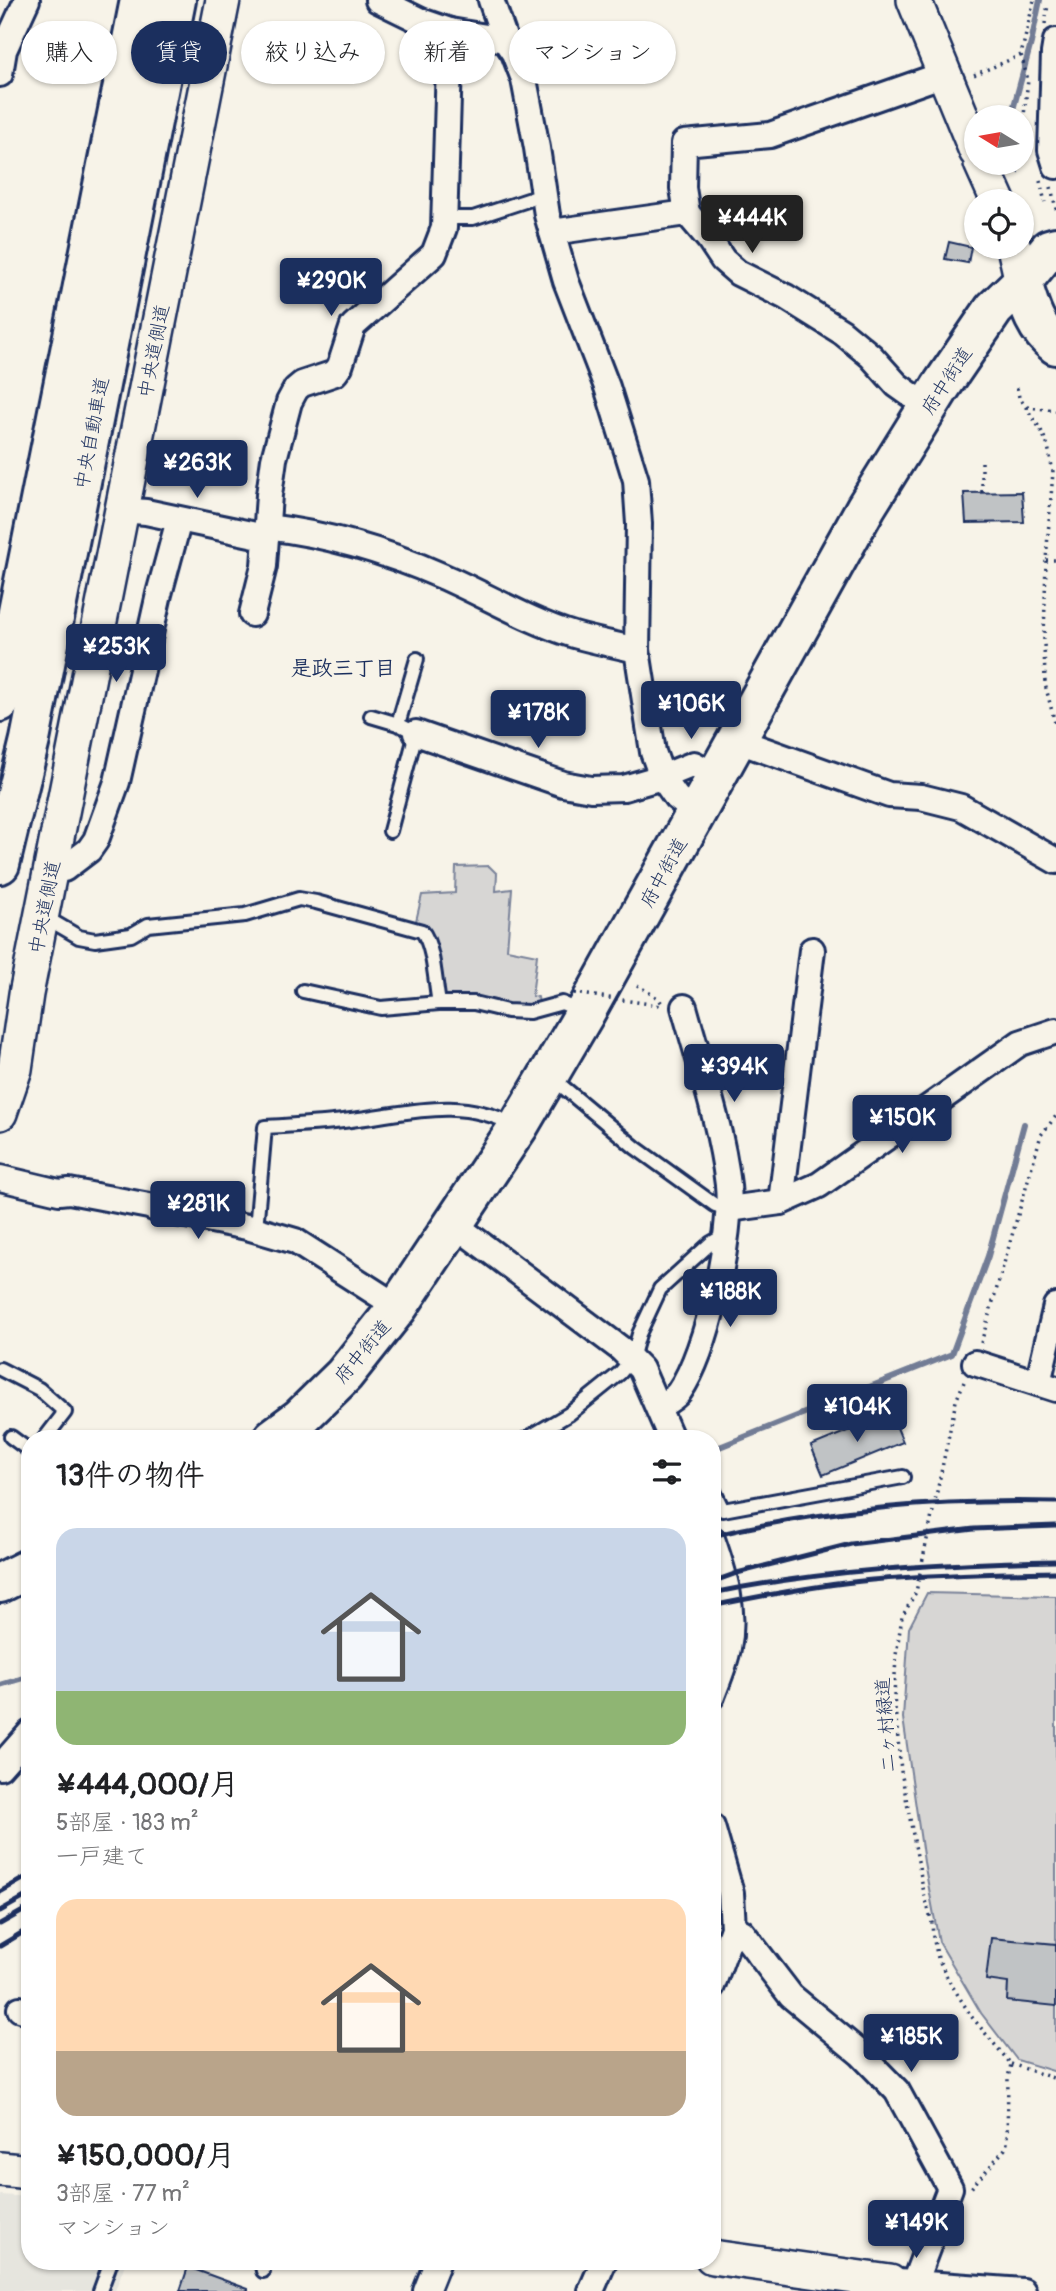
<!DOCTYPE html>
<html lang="ja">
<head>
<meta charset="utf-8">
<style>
  body { margin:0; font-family:Pangolin,"Klee One",sans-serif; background:#f6f6f6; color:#202124; height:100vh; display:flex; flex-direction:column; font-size:26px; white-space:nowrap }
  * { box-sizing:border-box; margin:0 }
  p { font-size:23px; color:#757577 }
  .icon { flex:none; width:38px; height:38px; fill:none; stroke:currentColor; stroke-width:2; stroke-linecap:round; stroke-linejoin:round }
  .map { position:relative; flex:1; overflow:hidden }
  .drawer { position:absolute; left:21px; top:1430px; width:700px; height:840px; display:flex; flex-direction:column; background:#fff; border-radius:28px; box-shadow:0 2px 5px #0004 }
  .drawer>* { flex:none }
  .guide { position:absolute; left:21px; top:21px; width:700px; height:63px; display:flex; gap:14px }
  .needle { width:46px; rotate:281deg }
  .tools { position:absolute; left:964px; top:105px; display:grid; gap:14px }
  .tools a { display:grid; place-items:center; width:70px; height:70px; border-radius:50%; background:#fff; box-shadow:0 2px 5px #0004; font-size:35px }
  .price { position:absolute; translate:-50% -60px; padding:0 16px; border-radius:7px; background:#1b2f5e; color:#fff; font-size:23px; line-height:46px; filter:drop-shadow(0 2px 4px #0008) }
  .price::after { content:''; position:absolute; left:50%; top:42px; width:21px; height:16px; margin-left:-10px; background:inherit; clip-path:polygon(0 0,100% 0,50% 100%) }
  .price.current { background:#222; color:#fff }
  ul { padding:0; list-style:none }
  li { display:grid; align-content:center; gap:14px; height:371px; padding:0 35px }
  li span { display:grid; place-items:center; height:217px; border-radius:21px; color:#555 }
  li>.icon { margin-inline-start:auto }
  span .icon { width:126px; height:126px; fill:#fffc; stroke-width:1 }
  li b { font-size:30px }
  h2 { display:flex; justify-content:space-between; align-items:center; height:84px; padding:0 35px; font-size:30px }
  .chip { padding:0 24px; border-radius:32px; background:#fff; box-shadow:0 2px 5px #0004; font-size:24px; line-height:63px }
  .chip.current { background:#1b2f5e; color:#fff }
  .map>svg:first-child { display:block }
  .built { fill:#e6e5de }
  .green { fill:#d7d6d4; stroke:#798299; stroke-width:2 }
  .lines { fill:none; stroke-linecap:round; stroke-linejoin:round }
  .stream { stroke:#727c95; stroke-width:6 }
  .building { fill:#c0c3c5; stroke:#1b2f5e; stroke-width:2 }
  .lane-casing { stroke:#1b2f5e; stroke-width:18 }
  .street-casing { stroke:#1b2f5e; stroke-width:30 }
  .secondary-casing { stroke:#1b2f5e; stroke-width:38 }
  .primary-casing { stroke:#1b2f5e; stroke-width:44 }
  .highway-casing { stroke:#1b2f5e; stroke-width:44 }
  .path { stroke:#1b2f5e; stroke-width:3.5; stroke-dasharray:2 5; stroke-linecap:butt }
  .lane { stroke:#f7f3e8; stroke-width:12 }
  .street { stroke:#f7f3e8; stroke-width:24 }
  .secondary { stroke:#f7f3e8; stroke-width:33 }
  .primary { stroke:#f7f3e8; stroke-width:38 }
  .highway { stroke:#f7f3e8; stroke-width:38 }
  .rail { stroke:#1b2f5e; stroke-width:5 }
  .path-bridge { stroke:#1b2f5e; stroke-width:3.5; stroke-dasharray:2 5; stroke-linecap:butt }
  .labels { text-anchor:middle; stroke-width:7; stroke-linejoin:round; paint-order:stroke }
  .street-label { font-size:19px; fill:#1b2f5e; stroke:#f7f3e8 }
  .neighbourhood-label { font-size:21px; font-weight:bold; fill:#1b2f5e; stroke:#f7f3e8 }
</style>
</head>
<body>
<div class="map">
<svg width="1056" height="2291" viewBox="0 0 1056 2291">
  <rect width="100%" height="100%" fill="#f7f3e8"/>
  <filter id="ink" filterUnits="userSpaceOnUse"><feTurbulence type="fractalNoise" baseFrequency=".0143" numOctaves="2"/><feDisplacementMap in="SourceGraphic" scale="14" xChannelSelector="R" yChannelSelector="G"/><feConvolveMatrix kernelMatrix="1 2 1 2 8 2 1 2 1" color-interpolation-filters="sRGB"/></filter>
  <g filter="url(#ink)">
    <path class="built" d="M0,2195L30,2197V2261H126L115,2291H0Z"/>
    <g class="green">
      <path d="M489,866L497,874L496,891L512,889L507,949L537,955L532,996L538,997L539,1004L531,1008L444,997L433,935L416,921L422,895L455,893L456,867Z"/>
      <path d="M927,1593L1056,1596V2072L1017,2060L981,2013L939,1942L924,1862L903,1718L909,1628Z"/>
    </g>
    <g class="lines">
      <g class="stream">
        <path d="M1011,117L1031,43L1040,0"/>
        <path d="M712,1450L952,1354L988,1256L1024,1124"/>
        <path d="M0,1685L30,1676"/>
      </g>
    </g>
    <g class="building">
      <path d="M949,242L971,247L968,263L945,259Z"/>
      <path d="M1022,492L1024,522L966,523L964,493Z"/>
      <path d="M891,1413L903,1442L823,1475L811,1446Z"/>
      <path d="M991,1938L1056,1944V2006L1007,2001L1008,1983L986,1980Z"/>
      <path d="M188,2267L248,2289V2291H180Z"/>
    </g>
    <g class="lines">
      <defs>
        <g id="lane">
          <path d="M444,218H473L543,195"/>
          <path d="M371,716L398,724L416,733L390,831"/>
          <path d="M398,724L417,659"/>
          <path d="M43,916L79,937L95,940L131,935L148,925L245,915L299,899L316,902L422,931C434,946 435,983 439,1003"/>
          <path d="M303,991L381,1008L439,1003H474L507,1011L529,1012L562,1003L580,1011"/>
          <path d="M551,1077L636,1148L715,1205L729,1209"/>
          <path d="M256,1229L265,1127C294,1125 322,1124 351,1120C410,1113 458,1096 514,1125"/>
          <path d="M0,1369L39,1389L65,1412L45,1438"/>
          <path d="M11,1437L30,1451"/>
          <path d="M528,1438L569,1414L620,1373L632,1359L639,1334L660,1289L711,1243L725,1235"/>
          <path d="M712,1487L723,1510L903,1477"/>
          <path d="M712,1619L731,1615"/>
          <path d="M261,2261L263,2271"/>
          <path d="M100,2291L111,2261"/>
        </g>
        <g id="street">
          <path d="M378,0L421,21L450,31L505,40"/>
          <path d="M491,0L505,40L514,53L524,79L537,148L547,215L566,281L607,387L636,480L639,524L637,650L653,752L662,777L676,797L696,813"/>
          <path d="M1056,41L1054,53L1051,150L1056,166"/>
          <path d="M0,74L4,50L27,0"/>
          <path d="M687,213L683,188L684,143L770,135L944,74"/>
          <path d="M552,232L687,213L709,239L723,260L738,273L786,297L842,332L871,356L897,385L928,407"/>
          <path d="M121,510L146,512L265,537"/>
          <path d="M266,527C328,534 385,551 442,576C486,595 528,621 574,635C595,641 616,645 637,650"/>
          <path d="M252,614L264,566L269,495L274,459L289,402L296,389L302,384L335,373L340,366L353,326L434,254L444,228L450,31"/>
          <path d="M416,733L563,784L591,789L624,788L662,777L694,764L716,776"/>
          <path d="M736,740L889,795L921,797L961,807L1056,861"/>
          <path d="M52,866L64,869L89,850L96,840L117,782L159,594L179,520"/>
          <path d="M0,1178L59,1192L69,1191L149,1206L156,1209L247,1227L295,1241L398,1307"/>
          <path d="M781,1202L812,950"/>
          <path d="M729,1209L781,1202L819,1185L1020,1043L1056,1031"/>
          <path d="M454,1224L621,1349L641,1369L671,1438"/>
          <path d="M975,1363L1056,1389"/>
          <path d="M1038,1383L1056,1306"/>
          <path d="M658,1407C665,1403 675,1398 679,1392C708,1351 733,1233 728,1185C721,1125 700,1065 684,1007"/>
          <path d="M712,1539C724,1573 736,1611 728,1648C725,1664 718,1680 712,1696"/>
          <path d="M0,1767L30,1733"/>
          <path d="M712,1827L731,1893L733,1928L712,1986"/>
          <path d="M733,1928L742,1932L791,1996L861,2054L897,2091L950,2188L914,2283"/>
          <path d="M20,2009L30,2012"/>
          <path d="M898,2282L1023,2291"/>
          <path d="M426,2291L438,2261"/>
          <path d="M591,2291L604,2261"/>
        </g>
        <g id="secondary">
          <path d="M914,0L976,151"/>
          <path d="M981,163L998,201"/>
          <path d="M1014,247L1022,282"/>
          <path d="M0,1113L15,1069L26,994L223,0"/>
          <path d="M0,2169L30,2172"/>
          <path d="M712,2257L890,2282L891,2291"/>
        </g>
        <g id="primary">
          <path d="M1022,282C1029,306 1035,329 1056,345"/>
          <path d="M273,1438L300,1418L344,1375L398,1307L518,1127L585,1013L866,507L940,388L994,309L1022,282L1049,249L1056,247"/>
          <path d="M0,1583L30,1568"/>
        </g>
        <g id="highway">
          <path d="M0,702L140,0"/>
          <path d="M0,864L30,740L176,0"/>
        </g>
      </defs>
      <use href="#lane" class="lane-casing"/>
      <use href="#street" class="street-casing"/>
      <use href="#secondary" class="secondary-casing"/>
      <use href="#primary" class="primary-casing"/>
      <use href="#highway" class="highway-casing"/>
      <g class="path">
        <path d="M1045,24L1048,4"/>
        <path d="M974,75L1021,55"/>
        <path d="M1022,133L1028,80L1021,55L1034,0"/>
        <path d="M1017,173L1018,163"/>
        <path d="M1040,181L1045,202"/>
        <path d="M1051,187L1056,209"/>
        <path d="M1017,388L1019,397L1041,430L1048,446L1053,472L1046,560L1044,639L1045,684L1056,727"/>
        <path d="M1027,407L1056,410"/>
        <path d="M982,492V460"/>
        <path d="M1046,560H1056"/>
        <path d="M637,985L659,999L663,1005"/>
        <path d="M981,1343L1041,1135L1056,1116"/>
        <path d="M964,1382L956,1401L916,1592L902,1617L896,1655L894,1697L901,1771L924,1893L932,1923L933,1937L938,1958L948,1979L971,2016L1011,2064L1008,2078L1007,2143L1005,2149L971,2188"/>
        <path d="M1011,2064L1056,2079"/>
      </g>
      <use href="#lane" class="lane"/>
      <use href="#street" class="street"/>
      <use href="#secondary" class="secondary"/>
      <use href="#primary" class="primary"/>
      <use href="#highway" class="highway"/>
      <g class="rail">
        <path d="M712,1536C825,1509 940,1499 1056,1502"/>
        <path d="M712,1582L737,1573L851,1544L974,1529L1056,1526"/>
        <path d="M712,1593C826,1570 940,1563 1056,1561"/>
        <path d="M712,1606C765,1595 818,1585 872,1580C933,1575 995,1573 1056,1572"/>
        <path d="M0,1892L30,1875"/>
        <path d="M0,1911L30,1894"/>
        <path d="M0,1924L30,1907"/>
        <path d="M0,1946L30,1928"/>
      </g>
      <path class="path-bridge" d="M574,993L658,1005L659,999"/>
    </g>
  </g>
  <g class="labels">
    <g class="street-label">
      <text transform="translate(153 351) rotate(-79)" y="7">中央道側道</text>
      <text transform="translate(946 380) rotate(-57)" y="7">府中街道</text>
      <text transform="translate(91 433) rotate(-79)" y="7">中央自動車道</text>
      <text transform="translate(663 872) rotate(-61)" y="7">府中街道</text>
      <text transform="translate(44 907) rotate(-79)" y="7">中央道側道</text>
      <text transform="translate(362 1351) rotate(-50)" y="7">府中街道</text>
      <text transform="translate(885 1725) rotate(-94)" y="7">二ヶ村緑道</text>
    </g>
    <g class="neighbourhood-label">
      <text x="343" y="675">是政三丁目</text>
    </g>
  </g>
</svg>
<div class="tools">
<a><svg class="needle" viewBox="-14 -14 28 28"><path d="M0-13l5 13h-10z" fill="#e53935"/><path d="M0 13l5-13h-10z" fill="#757577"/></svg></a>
<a><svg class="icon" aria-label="locate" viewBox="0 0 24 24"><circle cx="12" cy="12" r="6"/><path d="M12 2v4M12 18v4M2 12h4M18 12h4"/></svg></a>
</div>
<b class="price current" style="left:752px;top:255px">¥444K</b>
<b class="price" style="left:331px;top:318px">¥290K</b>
<b class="price" style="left:197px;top:500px">¥263K</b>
<b class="price" style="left:116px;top:684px">¥253K</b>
<b class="price" style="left:691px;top:741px">¥106K</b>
<b class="price" style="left:538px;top:750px">¥178K</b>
<b class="price" style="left:734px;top:1104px">¥394K</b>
<b class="price" style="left:902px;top:1155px">¥150K</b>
<b class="price" style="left:198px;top:1241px">¥281K</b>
<b class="price" style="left:730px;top:1329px">¥188K</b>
<b class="price" style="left:857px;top:1444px">¥104K</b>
<b class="price" style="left:911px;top:2074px">¥185K</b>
<b class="price" style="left:916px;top:2260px">¥149K</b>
<div class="guide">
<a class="chip">購入</a>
<a class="chip current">賃貸</a>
<a class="chip">絞り込み</a>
<a class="chip">新着</a>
<a class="chip">マンション</a>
</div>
<section class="drawer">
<h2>13件の物件<svg class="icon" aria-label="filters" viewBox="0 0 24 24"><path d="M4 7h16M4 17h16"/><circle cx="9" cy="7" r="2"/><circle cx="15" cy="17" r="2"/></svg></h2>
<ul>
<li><span style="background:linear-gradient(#c9d6e8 75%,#8fb573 0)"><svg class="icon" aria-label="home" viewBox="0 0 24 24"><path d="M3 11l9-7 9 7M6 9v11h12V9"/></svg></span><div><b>¥444,000/月</b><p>5部屋 · 183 m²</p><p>一戸建て</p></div></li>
<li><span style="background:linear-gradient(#ffd9b3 70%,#b9a48a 0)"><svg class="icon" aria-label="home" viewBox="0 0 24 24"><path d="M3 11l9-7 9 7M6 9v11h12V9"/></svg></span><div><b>¥150,000/月</b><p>3部屋 · 77 m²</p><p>マンション</p></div></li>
</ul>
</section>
</div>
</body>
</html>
